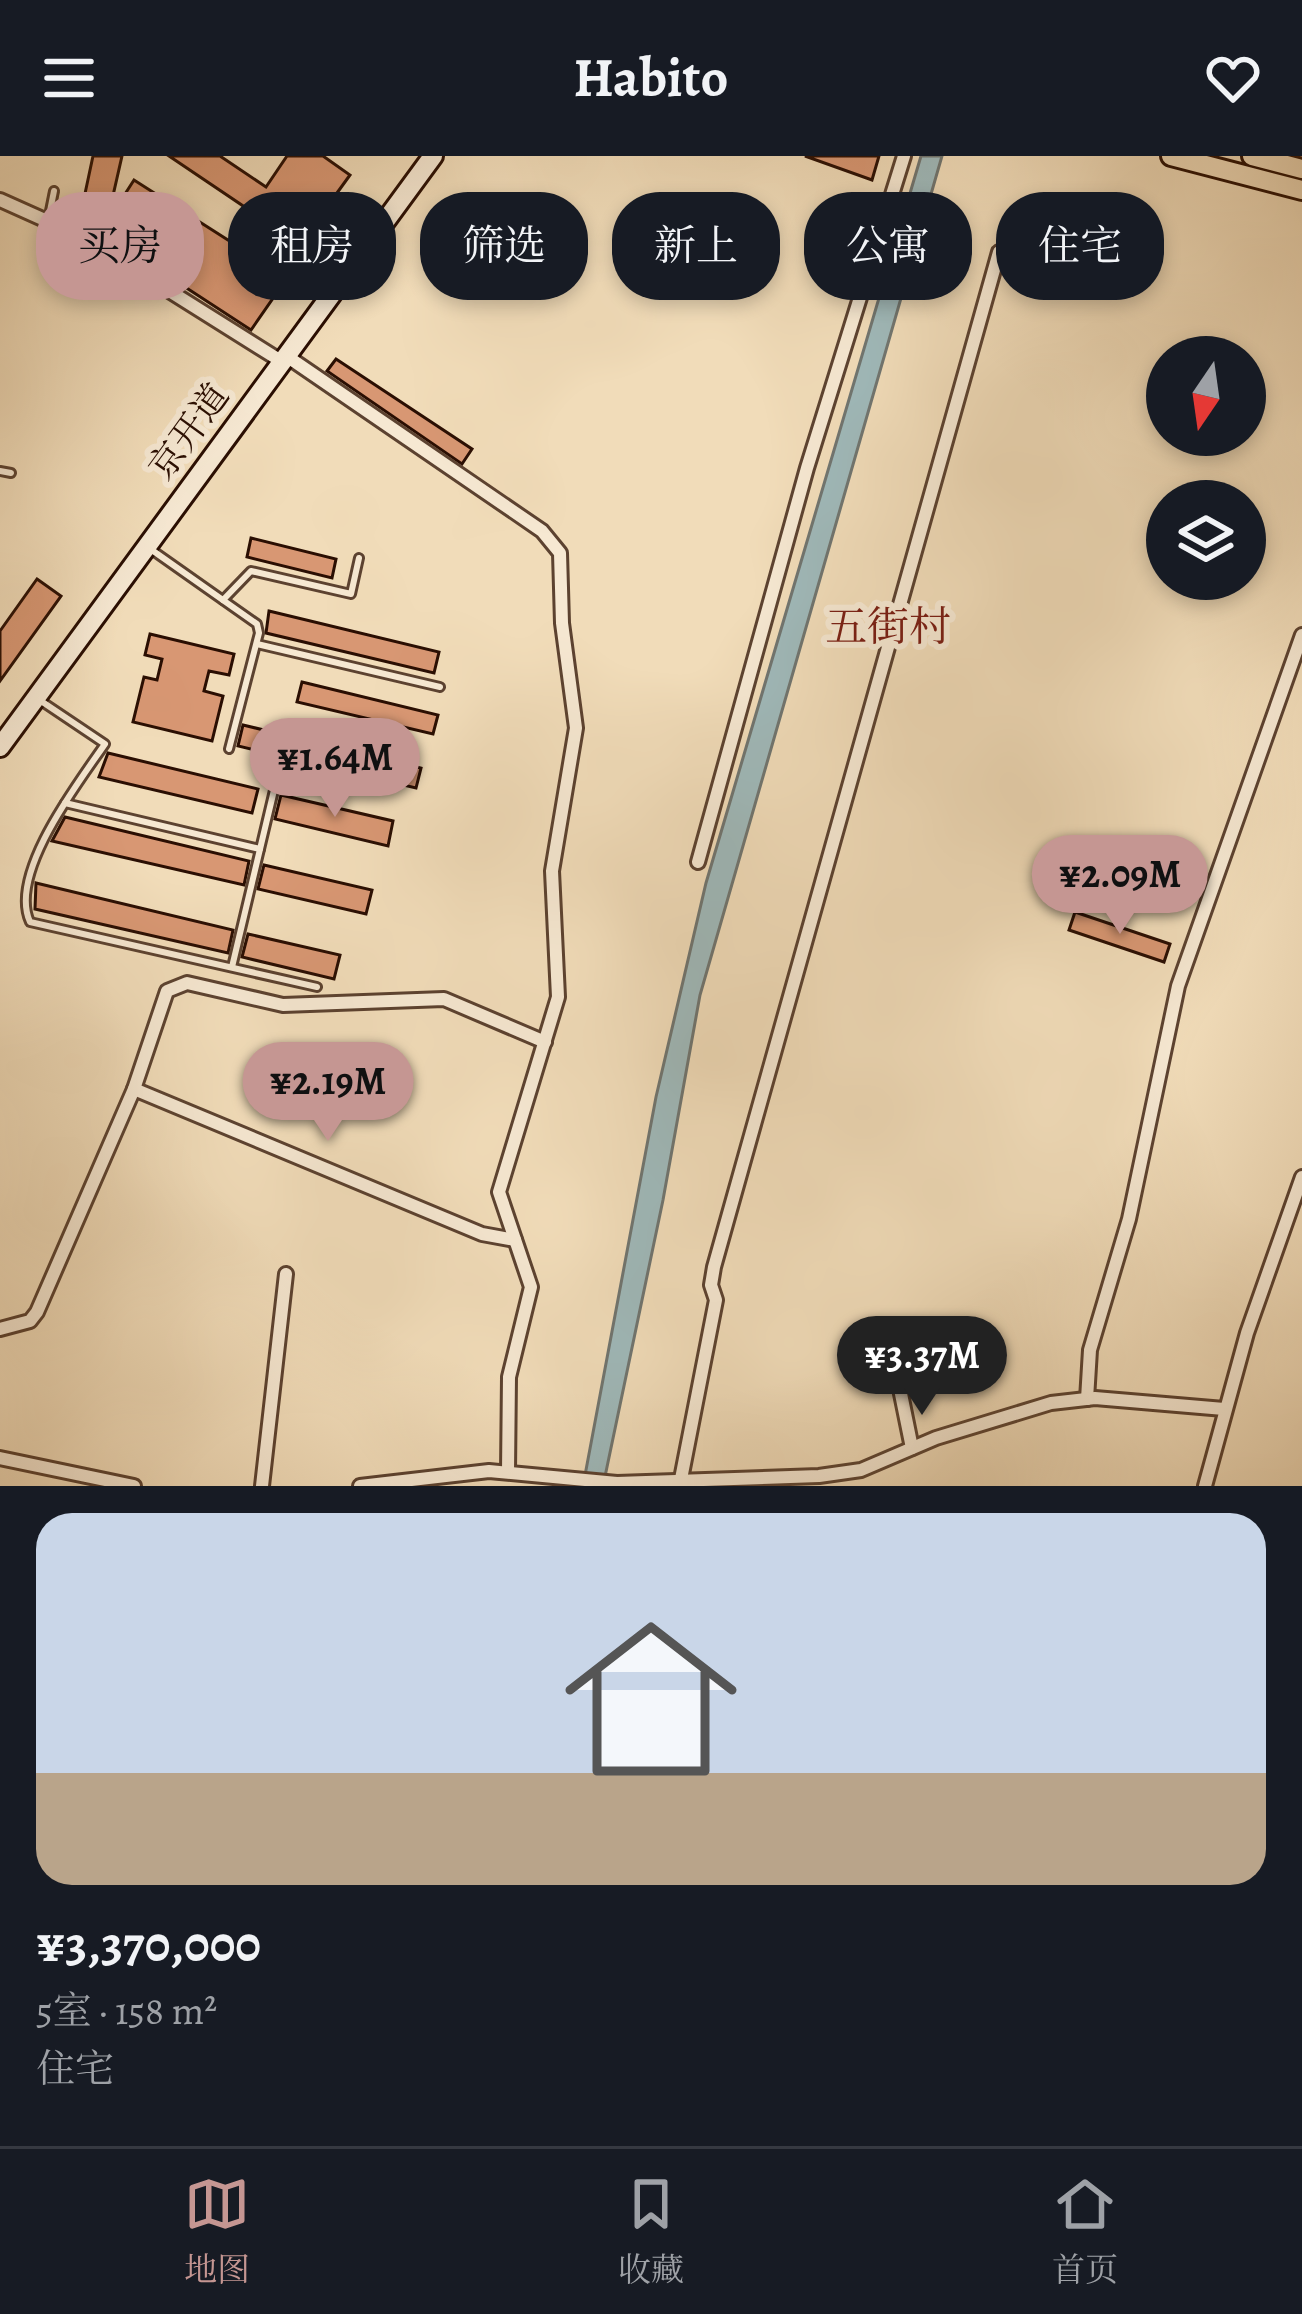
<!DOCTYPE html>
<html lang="zh">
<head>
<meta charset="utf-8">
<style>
  body { margin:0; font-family:Alegreya,"Noto Serif SC",serif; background:#20242c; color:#f1f3f6; height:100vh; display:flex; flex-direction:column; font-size:45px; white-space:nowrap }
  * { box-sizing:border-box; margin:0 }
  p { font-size:39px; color:#9ea1a6 }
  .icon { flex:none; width:66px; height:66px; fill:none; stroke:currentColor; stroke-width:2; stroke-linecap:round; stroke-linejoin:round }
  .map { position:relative; height:1330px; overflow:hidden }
  .sheet { display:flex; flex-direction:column; background:#171b24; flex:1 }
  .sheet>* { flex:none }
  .hud { position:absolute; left:36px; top:36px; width:1230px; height:108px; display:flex; gap:24px }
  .needle { width:78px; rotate:193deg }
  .fabs { position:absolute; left:1146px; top:180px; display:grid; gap:24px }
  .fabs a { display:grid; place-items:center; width:120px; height:120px; border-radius:50%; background:#171b24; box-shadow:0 6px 18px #0003; font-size:60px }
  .price { position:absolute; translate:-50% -102px; padding:0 27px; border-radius:42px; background:#c59692; color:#111; font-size:39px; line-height:78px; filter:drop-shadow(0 3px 6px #0008) }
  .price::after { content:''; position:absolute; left:50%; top:72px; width:36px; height:27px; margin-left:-18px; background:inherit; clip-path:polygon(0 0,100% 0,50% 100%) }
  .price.current { background:#222; color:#fff }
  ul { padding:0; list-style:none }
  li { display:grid; align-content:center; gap:24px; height:636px; padding:0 36px }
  li span { display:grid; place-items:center; height:372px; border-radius:36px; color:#555 }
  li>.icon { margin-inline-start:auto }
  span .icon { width:216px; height:216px; fill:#fffc; stroke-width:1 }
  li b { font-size:51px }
  .chip { padding:0 42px; border-radius:48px; background:#171b24; box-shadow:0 6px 18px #0003; font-size:42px; line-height:108px }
  .chip.current { background:#c59692; color:#111 }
  header { display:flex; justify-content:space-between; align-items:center; height:156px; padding:0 36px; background:#171b24; font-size:54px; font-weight:600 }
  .menu { display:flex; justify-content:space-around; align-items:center; height:168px; border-top:3px solid #363941; background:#171b24; font-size:33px; color:#9ea1a6 }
  .menu a { display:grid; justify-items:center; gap:6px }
  .menu .current { color:#c59692 }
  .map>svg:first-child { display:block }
  .water { fill:#9fb9ba; stroke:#707570; stroke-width:3 }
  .building { fill:#d89773; stroke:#2a0e02; stroke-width:3 }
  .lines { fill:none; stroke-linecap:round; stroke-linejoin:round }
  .lane-casing { stroke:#5c4230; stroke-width:12 }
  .street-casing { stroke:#5c4230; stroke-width:18 }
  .secondary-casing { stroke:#2a0e02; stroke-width:24 }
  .primary-casing { stroke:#2a0e02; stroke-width:24 }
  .lane { stroke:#f6e8d2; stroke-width:6 }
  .street { stroke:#f6e8d2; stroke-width:12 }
  .secondary { stroke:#f6e8d2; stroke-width:18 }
  .primary { stroke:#f1dcb9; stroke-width:18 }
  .labels { text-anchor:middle; stroke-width:12; stroke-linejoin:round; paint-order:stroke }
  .street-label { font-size:36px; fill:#2a0e02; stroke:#f6e8d2 }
  .quarter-label { font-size:42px; fill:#7a1f14; stroke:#f6e8d2 }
</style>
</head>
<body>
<header><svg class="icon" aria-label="menu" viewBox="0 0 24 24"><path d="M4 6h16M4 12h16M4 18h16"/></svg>Habito<svg class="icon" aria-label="heart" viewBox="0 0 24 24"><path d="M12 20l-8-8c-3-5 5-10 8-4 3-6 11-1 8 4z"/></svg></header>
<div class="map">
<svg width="1302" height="1330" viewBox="0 0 1302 1330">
  <rect width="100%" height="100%" fill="#f1dcb9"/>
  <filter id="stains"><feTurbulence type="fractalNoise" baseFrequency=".00167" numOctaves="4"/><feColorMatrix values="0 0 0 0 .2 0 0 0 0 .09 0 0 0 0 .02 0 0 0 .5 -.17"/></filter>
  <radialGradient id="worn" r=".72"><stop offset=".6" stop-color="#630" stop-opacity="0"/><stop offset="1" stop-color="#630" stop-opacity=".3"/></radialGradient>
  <path class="water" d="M921,0H942L700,839L663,1044L603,1330H583L656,941L706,727Z"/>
  <g class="building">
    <path d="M93,0H122L107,66L134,24L264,107L288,74L267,59L264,64L169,0H220L266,31L287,0H323L350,19L303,84L310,89L251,174L93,71L105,52L83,47Z"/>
    <path d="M805,0H879L872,24Z"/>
    <path d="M336,203L472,293L462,308L327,215Z"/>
    <path d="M251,382L336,403L332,422L247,401Z"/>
    <path d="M37,423L61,440L0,525V475Z"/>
    <path d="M269,455L439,496L434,517L266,477Z"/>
    <path d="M150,478L234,498L229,519L209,515L204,535L223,540L212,585L133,566L144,521L157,524L162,503L145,499Z"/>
    <path d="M302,526L438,559L433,578L297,546Z"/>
    <path d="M243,569L421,612L416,632L238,590Z"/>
    <path d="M108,597L258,633L252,657L99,621Z"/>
    <path d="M281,639L393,665L388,690L275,663Z"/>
    <path d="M65,661L249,705L244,729L52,685Z"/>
    <path d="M264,709L372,734L366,758L258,733Z"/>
    <path d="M36,727L233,774L228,797L35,753Z"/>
    <path d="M1075,756L1170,788L1164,806L1069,774Z"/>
    <path d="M248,778L340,799L334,823L242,801Z"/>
  </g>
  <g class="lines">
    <defs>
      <g id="lane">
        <path d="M48,65L54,35"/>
        <path d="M0,315L11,317"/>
        <path d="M149,392L257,468L259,477L229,593"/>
        <path d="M223,444L251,415L351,438L359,402"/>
        <path d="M257,488L440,531"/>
        <path d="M41,545L105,588C78,627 8,718 30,766L317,831"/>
        <path d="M65,647L260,693"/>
        <path d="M232,811L275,630"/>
      </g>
      <g id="street">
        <path d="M0,44L85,82L281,205"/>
        <path d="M285,199L542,375L560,397L562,467L576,572L552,715L558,841L499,1036L531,1131L509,1221L508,1315"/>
        <path d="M698,706L807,312L904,0"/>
        <path d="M134,933L482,1078L515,1084"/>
        <path d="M0,1173L30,1165L37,1156L134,933L167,835L187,827L283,849L444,843L545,886"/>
        <path d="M899,1228L912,1292"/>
        <path d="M1087,1243L1090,1194L1129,1063L1178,830L1302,479"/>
        <path d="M0,1302L134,1330"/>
        <path d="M681,1323L716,1144L711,1129L714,1111L999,96"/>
        <path d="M262,1330L286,1118"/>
        <path d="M360,1330L489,1315L617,1327L819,1320L861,1314L936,1282L1051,1247L1095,1242L1224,1253"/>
        <path d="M1205,1330L1247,1177L1302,1021"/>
      </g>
      <path id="secondary" d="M0,591L433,0"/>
      <g id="primary">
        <path d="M1171,0L1302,34"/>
        <path d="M1252,0L1302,13"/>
      </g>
    </defs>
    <use href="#lane" class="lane-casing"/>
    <use href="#street" class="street-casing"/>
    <use href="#secondary" class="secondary-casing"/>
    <use href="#primary" class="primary-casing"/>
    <use href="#lane" class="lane"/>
    <use href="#street" class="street"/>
    <use href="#secondary" class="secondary"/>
    <use href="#primary" class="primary"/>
  </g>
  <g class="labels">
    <g class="street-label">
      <text transform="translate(188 275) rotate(-54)" y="13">京开道</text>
    </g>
    <g class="quarter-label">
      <text x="888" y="485">五街村</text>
    </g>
  </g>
  <rect width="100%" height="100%" filter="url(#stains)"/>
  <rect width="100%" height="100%" fill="url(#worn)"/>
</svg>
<div class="fabs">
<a><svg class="needle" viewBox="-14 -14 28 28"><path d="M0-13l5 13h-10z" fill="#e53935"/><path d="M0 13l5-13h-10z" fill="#9ea1a6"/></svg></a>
<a><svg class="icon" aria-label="layers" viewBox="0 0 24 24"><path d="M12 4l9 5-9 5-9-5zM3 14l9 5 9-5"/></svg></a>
</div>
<b class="price" style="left:335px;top:664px">¥1.64M</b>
<b class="price" style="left:1120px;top:781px">¥2.09M</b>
<b class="price" style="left:328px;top:988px">¥2.19M</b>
<b class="price current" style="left:922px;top:1262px">¥3.37M</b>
<div class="hud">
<a class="chip current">买房</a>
<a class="chip">租房</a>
<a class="chip">筛选</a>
<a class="chip">新上</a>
<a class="chip">公寓</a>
<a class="chip">住宅</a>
</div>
</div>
<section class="sheet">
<ul>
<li><span style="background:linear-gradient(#c9d6e8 70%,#b9a48a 0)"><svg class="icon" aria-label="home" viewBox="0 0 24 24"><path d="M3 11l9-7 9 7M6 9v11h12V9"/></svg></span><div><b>¥3,370,000</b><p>5室 · 158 m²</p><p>住宅</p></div></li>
</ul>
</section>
<nav class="menu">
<a class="current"><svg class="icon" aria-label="map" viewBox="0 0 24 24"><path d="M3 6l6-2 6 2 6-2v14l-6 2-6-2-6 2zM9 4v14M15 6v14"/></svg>地图</a>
<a><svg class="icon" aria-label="saved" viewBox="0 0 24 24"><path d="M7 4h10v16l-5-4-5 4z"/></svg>收藏</a>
<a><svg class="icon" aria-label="home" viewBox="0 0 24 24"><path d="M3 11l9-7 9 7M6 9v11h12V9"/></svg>首页</a>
</nav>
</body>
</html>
